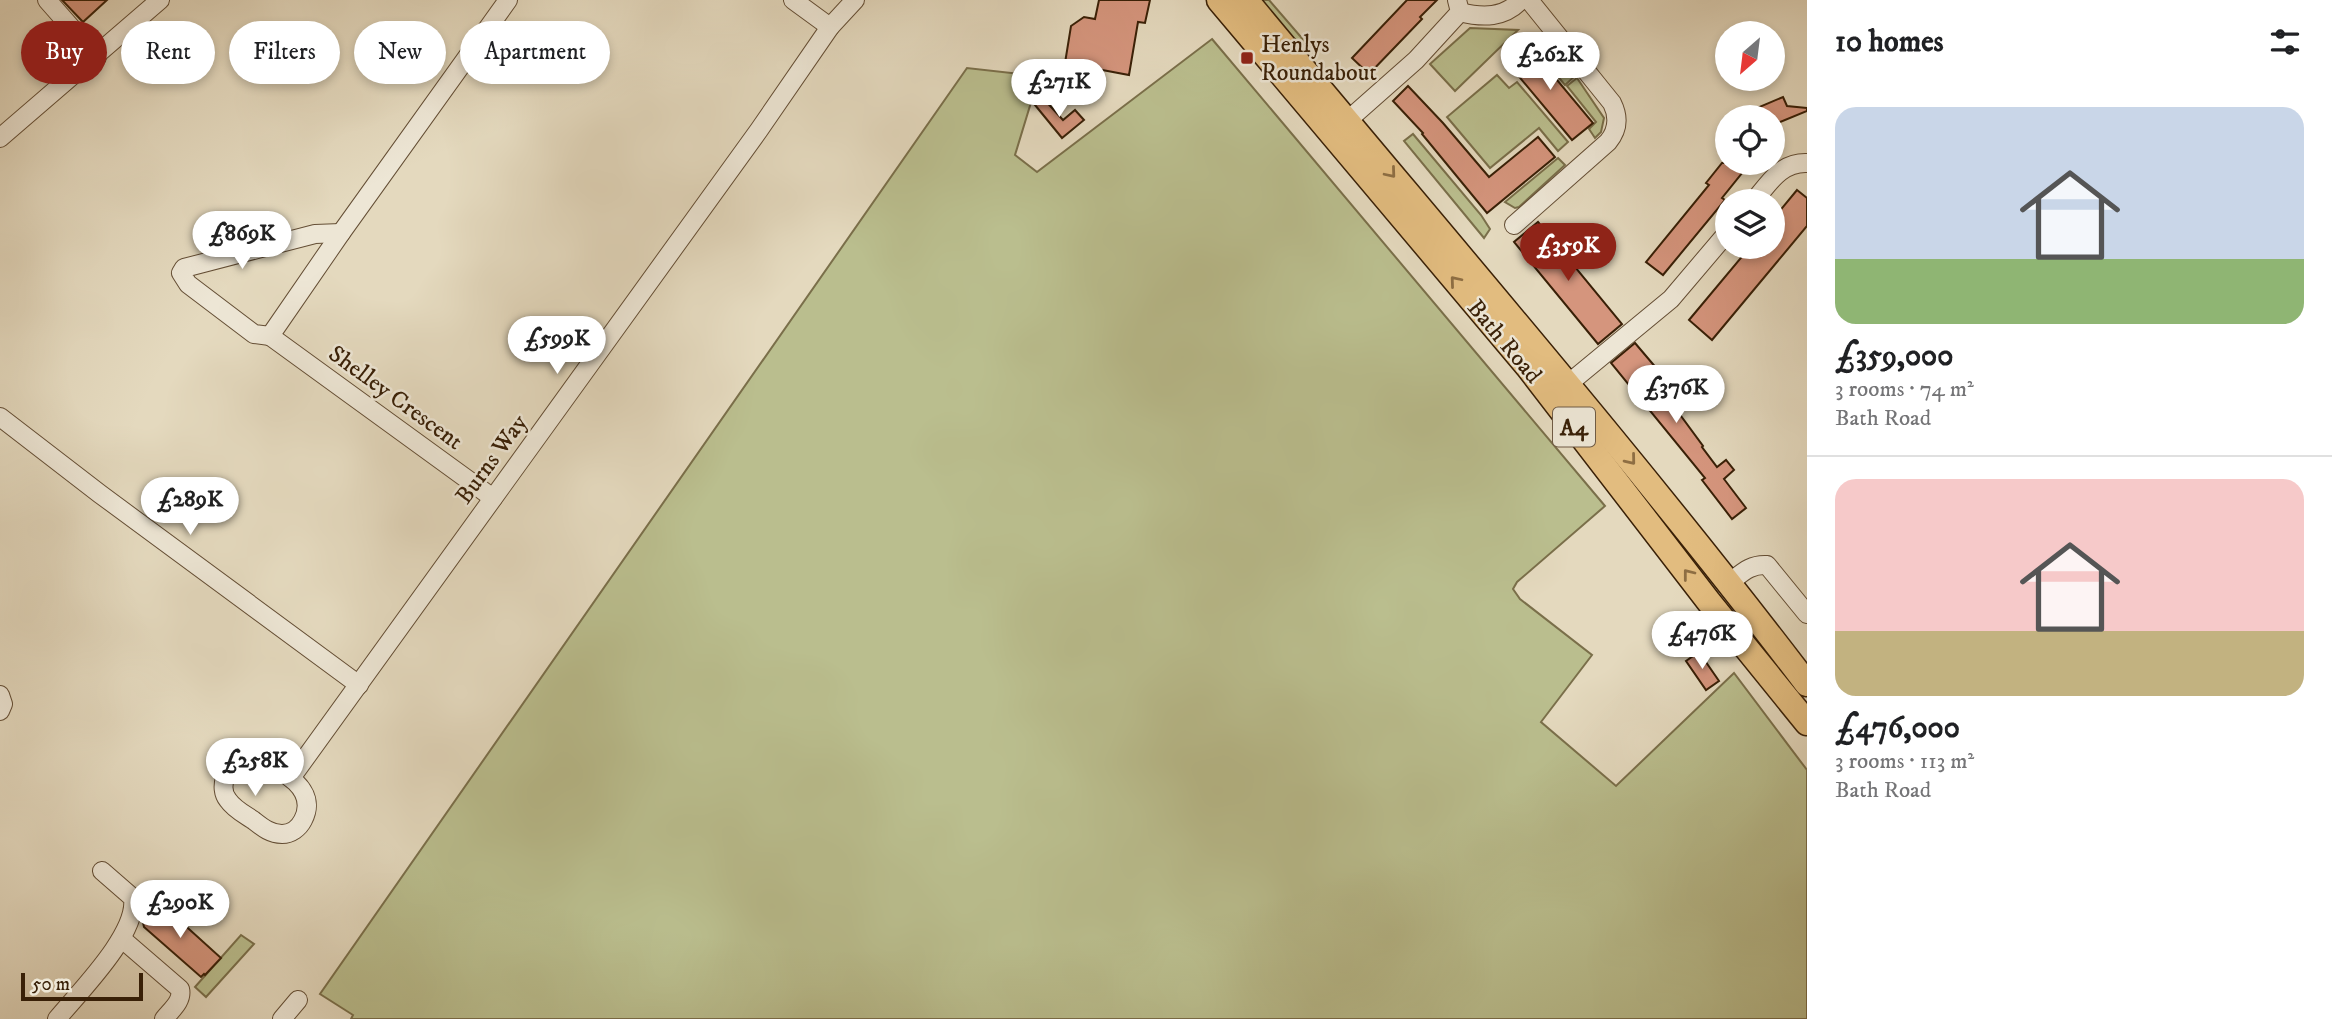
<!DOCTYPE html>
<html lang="en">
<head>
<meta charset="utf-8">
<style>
  body { margin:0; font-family:"IM FELL DW Pica",serif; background:#f2f2f2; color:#202124; height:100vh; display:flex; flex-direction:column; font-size:26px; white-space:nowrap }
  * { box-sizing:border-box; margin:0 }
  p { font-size:23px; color:#757577 }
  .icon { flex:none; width:38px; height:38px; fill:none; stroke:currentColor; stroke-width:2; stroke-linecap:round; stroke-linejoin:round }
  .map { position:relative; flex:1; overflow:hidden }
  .details { display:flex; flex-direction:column; background:#fff; width:525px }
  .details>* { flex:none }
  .guide { position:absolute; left:21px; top:21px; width:665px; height:63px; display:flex; gap:14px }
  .needle { width:46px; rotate:208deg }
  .fabs { position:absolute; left:1715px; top:21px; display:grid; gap:14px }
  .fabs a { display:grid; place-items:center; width:70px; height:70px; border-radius:50%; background:#fff; box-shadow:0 4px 10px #0003; font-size:35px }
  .scale { position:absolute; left:21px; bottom:18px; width:122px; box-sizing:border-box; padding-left:7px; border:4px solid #392007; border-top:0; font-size:19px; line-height:24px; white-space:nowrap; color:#392007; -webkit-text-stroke:5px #ede6d5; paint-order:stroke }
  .price { position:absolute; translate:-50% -60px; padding:0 16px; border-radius:24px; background:#fff; color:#222; font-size:23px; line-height:46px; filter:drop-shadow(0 2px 4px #0008) }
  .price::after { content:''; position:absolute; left:50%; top:42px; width:21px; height:16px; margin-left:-10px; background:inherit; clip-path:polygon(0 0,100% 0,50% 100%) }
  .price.selected { background:#8f2418; color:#fff }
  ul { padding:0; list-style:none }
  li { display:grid; align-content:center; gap:14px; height:371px; padding:0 28px }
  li+li { border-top:2px solid #e0e0e0 }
  li span { display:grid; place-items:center; height:217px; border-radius:21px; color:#555 }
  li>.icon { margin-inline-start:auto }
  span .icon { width:126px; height:126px; fill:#fffc; stroke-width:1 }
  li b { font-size:30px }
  h2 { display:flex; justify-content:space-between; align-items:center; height:84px; padding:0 28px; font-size:30px }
  .chip { padding:0 24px; border-radius:32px; background:#fff; box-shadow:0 4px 10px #0003; font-size:24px; line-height:63px }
  .chip.selected { background:#8f2418; color:#fff }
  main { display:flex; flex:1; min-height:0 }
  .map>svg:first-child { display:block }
  .green { fill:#babe8e; stroke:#7a6f4a; stroke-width:2 }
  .building { fill:#d5957d; stroke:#392007; stroke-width:2 }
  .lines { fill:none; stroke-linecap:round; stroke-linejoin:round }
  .minor-casing { stroke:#644e35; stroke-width:20 }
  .highway-casing { stroke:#392007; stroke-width:27 }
  .minor { stroke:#ede6d5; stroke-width:18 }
  .highway { stroke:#e2bc7f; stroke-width:24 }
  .oneway { stroke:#8e6e43 }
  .poi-dot { fill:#8f2418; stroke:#ede6d5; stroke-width:2.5 }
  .labels { text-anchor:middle; stroke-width:5; stroke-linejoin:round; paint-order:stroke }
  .shield { fill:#ede6d5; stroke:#6f5b45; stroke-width:2 }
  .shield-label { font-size:23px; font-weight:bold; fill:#392007 }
  .poi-label { font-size:24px; fill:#392007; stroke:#ede6d5; text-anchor:start }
  .street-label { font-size:24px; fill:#392007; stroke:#ede6d5 }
</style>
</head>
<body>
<main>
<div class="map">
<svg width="1807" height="1019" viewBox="0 0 1807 1019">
  <rect width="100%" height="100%" fill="#e4d9be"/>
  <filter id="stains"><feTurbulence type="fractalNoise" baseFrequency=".00286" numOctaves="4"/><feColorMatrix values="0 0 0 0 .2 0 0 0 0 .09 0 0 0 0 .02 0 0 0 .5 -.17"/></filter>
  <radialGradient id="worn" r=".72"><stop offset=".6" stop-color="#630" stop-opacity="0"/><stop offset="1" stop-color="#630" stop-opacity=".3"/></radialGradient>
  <g class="green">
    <path d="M1260,0H1269L1307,44L1299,45Z"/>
    <path d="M1470,28L1518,30L1455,91L1430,64Z"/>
    <path d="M1539,34L1575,76L1565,85L1529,42Z"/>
    <path d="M1212,39L1605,506L1517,582L1513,589L1520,599L1592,655L1541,722L1616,786L1734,673L1807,770V1019H351L353,1015L320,994L967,68L1039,76L1015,155L1037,172Z"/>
    <path d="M1497,75L1509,88L1517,82L1568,142L1558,151L1539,128L1490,168L1447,117Z"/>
    <path d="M1577,78L1604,118L1601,132L1595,138L1589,129L1596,122L1567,86Z"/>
    <path d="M1413,134L1481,215L1490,229L1484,238L1404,141Z"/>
    <path d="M1558,158L1565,165L1519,207L1515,208L1505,202Z"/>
    <path d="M241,935L254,944L206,997L195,987Z"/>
  </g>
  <g class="building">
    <path d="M62,0H107L83,22Z"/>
    <path d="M1099,0H1150L1145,23L1138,22L1129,75L1065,63L1071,26L1084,17L1095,19Z"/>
    <path d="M1407,0H1437L1420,17L1422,19L1369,74L1352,58Z"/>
    <path d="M1527,44L1593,123L1572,140L1506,61Z"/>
    <path d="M1408,86L1443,123L1489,177L1538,137L1555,157L1487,213L1422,134L1423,133L1393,101Z"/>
    <path d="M1783,97L1787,106L1807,108V111L1773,125V117H1736Z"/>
    <path d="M1043,98L1063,120L1075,110L1084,120L1062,138L1035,105Z"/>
    <path d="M1722,163H1747L1740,171L1742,173L1722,198L1725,200L1663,275L1646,262L1709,185L1706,183Z"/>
    <path d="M1797,190L1807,198V226L1712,340L1689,320L1750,247H1773V219Z"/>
    <path d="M1538,222L1622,324L1598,344L1514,242Z"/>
    <path d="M1635,343L1663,376L1656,382L1703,446L1702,447L1717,467L1726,460L1734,470L1724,479L1746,508L1732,519L1702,480L1705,478L1611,363Z"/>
    <path d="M1699,652L1719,681L1706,690L1686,661Z"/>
    <path d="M158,901L221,958L205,975L204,974L201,977L144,927L142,918Z"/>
  </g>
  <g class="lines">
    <defs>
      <g id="minor">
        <path d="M47,0L97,57"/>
        <path d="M793,0L830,27"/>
        <path d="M1460,12C1483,18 1504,18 1521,0"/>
        <path d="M1347,121L1416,60L1460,12L1457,0"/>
        <path d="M0,138L160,0"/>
        <path d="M1754,201C1769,183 1781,162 1807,163"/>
        <path d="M1514,225L1608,142C1618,130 1619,117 1612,103L1529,0"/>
        <path d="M270,336L254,334L188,284L181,273L184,268L315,234L341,233"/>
        <path d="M1568,384L1671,299L1727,233"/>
        <path d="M0,417L100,494L359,685"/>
        <path d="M493,498L270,336L341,233L508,0"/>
        <path d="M1729,583C1742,573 1750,564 1767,565L1807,614"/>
        <path d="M0,695L3,704L0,711"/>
        <path d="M258,760C282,770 319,789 303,820C299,828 291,834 282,834C270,834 262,827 253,820C244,814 234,809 228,800C218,788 226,765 242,761C247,760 253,760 258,760Z"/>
        <path d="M291,778L759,130L830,27L855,0"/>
        <path d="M122,939L180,989C183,1001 171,1010 164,1019"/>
        <path d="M57,1019C79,992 138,934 133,898L102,871"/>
        <path d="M282,1019L298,1000"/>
      </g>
      <g id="highway">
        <path d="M1219,0L1528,367L1709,602L1807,723"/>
        <path d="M1246,0C1434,227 1628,449 1807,684"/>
      </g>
    </defs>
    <use href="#minor" class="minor-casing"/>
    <use href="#highway" class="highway-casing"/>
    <use href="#minor" class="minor"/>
    <use href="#highway" class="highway"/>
  </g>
  <defs><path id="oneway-chevron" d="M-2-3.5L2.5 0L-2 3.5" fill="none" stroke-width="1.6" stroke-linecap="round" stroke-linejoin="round" transform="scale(1.75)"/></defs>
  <g class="oneway">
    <use href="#oneway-chevron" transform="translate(1391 173) rotate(50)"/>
    <use href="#oneway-chevron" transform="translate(1455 281) rotate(-130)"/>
    <use href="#oneway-chevron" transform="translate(1631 460) rotate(51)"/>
    <use href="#oneway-chevron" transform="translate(1688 574) rotate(-128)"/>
  </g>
  <rect class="poi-dot" x="1240" y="51" width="14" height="14" rx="3.5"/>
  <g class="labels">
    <rect class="shield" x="1553" y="407.5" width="42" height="39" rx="5"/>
    <g class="shield-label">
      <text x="1574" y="435">A4</text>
    </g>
    <g class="poi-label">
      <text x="1261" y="52">Henlys<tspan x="1261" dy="28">Roundabout</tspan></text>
    </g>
    <g class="street-label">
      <text transform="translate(1505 341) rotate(50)" y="8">Bath Road</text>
      <text transform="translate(396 397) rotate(36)" y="8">Shelley Crescent</text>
      <text transform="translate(491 459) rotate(-54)" y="8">Burns Way</text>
    </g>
  </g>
  <rect width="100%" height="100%" filter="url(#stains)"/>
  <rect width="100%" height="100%" fill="url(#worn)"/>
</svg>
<div class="fabs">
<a><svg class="needle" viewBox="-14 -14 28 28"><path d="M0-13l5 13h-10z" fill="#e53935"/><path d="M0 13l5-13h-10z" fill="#757577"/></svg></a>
<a><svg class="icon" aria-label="locate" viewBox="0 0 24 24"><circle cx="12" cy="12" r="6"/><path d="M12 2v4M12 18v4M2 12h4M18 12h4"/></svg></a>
<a><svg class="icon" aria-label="layers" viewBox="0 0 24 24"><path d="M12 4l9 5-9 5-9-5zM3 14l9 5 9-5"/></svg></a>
</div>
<div class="scale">50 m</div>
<b class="price" style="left:1550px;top:92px">£262K</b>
<b class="price" style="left:1059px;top:119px">£271K</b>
<b class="price" style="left:242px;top:271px">£869K</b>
<b class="price selected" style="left:1568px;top:283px">£359K</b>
<b class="price" style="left:557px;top:376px">£599K</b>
<b class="price" style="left:1676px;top:425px">£376K</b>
<b class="price" style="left:190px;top:537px">£289K</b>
<b class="price" style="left:1702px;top:671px">£476K</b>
<b class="price" style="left:255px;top:798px">£258K</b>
<b class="price" style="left:180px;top:940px">£290K</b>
<div class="guide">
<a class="chip selected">Buy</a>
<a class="chip">Rent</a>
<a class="chip">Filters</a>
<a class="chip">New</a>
<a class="chip">Apartment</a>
</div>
</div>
<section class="details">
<h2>10 homes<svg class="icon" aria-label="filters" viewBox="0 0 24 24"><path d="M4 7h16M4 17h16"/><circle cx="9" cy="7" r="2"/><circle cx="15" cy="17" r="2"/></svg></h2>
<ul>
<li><span style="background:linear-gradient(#c9d6e8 70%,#8fb573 0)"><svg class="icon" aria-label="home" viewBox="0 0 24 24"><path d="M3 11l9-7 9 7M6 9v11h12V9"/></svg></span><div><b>£359,000</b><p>3 rooms · 74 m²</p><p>Bath Road</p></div></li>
<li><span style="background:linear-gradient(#f6c9c9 70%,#c2b280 0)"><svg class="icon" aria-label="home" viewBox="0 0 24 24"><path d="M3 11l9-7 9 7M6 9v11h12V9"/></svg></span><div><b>£476,000</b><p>3 rooms · 113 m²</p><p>Bath Road</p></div></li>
</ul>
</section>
</main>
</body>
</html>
